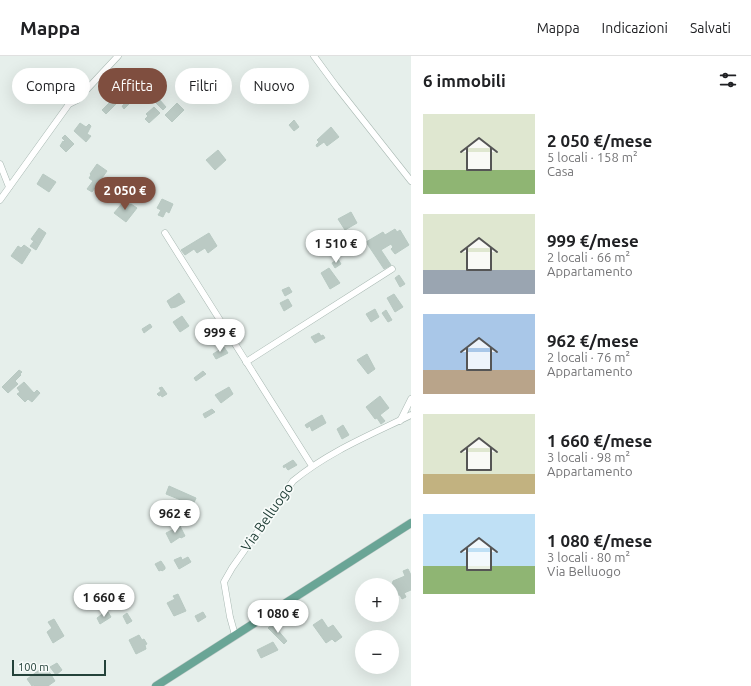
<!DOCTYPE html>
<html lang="it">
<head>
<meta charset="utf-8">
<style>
  body { margin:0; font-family:Ubuntu,sans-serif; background:#f2f2f2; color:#202124; height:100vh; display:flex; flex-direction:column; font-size:15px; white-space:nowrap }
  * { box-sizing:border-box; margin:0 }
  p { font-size:13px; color:#757577 }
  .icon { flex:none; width:22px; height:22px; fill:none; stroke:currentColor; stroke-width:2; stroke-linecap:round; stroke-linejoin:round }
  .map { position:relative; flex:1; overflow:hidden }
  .panel { display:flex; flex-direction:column; background:#fff; width:340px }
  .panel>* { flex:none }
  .guide { position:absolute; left:12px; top:12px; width:339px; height:36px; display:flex; gap:8px }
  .buttons { position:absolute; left:355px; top:522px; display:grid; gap:8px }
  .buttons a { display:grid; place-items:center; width:44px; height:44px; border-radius:50%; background:#fff; box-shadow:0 4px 16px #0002; font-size:20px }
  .scale { position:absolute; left:12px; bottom:10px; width:94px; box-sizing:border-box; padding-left:4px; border:2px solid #24423a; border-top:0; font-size:11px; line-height:14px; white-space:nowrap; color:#24423a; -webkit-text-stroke:3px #f7fbf9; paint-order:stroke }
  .price { position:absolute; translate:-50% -34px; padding:0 9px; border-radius:14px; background:#fff; color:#222; font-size:13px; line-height:26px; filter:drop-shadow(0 1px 2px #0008) }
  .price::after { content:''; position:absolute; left:50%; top:24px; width:12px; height:9px; margin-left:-6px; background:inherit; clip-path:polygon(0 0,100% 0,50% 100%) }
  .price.current { background:#7f4e3f; color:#fff }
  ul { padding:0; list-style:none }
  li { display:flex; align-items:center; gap:12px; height:100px; padding:0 12px }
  li span { display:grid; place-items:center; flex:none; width:112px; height:80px; border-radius:0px; color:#555 }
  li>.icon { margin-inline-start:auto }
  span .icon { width:48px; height:48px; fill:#fffc; stroke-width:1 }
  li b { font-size:17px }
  h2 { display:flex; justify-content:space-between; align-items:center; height:48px; padding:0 12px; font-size:17px }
  .chip { padding:0 14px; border-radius:18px; background:#fff; box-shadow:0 4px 16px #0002; font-size:14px; line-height:36px }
  .chip.current { background:#7f4e3f; color:#fff }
  header { display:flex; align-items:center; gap:24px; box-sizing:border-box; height:56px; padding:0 20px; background:#fff; border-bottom:1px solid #e0e0e0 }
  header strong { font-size:19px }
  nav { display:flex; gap:22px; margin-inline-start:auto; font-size:14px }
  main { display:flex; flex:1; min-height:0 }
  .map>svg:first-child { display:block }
  .building { fill:#bbcac4; stroke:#b8c9c2 }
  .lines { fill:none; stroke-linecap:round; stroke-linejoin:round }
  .minor-casing { stroke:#a8b8b2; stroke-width:7 }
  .major-casing { stroke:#c2cac8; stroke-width:9 }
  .minor { stroke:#fff; stroke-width:6 }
  .major { stroke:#6aa596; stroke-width:8 }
  .labels { text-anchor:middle; stroke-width:3.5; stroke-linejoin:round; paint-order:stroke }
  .street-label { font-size:14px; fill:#24423a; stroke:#f7fbf9 }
</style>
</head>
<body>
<header>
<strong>Mappa</strong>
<nav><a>Mappa</a><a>Indicazioni</a><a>Salvati</a></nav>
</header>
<main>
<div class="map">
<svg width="411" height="630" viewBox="0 0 411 630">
  <rect width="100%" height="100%" fill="#e6efeb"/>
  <g class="building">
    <path d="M47,17L51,25L37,31L33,22Z"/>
    <path d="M114,42L118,46L106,58L102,54Z"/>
    <path d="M127,42L131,46L124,53L122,50L124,49L122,46Z"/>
    <path d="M159,43L166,51L163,54L155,46Z"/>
    <path d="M177,47L184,54L172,66L165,59Z"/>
    <path d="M154,51L160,57L149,67L145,63L148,60L146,58Z"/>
    <path d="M294,64L299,71L294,75L289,69Z"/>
    <path d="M80,67L86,71L89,68L91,70L87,78L91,80L86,86L74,75Z"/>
    <path d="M331,71L339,81L327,90L324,86L317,91L316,89L319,86L317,84Z"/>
    <path d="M65,79L74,88L66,96L60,90L63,85L64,86L65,85L62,82Z"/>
    <path d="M218,94L226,104L215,114L206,104Z"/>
    <path d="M97,108L107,115L92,136L87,133L93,125L89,122L91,119L90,118Z"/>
    <path d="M43,118L56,126L49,136L37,128Z"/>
    <path d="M162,143L173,148L169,157L166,155L163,161L158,159L161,154L157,152Z"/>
    <path d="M124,145L129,149L131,148L137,152L126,166L114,157Z"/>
    <path d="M351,156L357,167L345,174L338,163Z"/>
    <path d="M39,172L46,177L39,189L31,183Z"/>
    <path d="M395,173L397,176L400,174L409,189L395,198L391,193L393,191L391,188L381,194L391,209L384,213L366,186L383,176L385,179Z"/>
    <path d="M209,177L217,190L208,197L205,192L197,197L194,193L185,199L181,194Z"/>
    <path d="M34,185L39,189L36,194L30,190Z"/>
    <path d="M24,189L31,194L22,208L11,200L18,190L21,192Z"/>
    <path d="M338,203L341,208L335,212L332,207Z"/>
    <path d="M329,212L340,227L330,233L321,217Z"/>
    <path d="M399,219L405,228L400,231L395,222Z"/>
    <path d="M289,231L292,236L285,240L282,234Z"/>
    <path d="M179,237L185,246L176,251L171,252L167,245Z"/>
    <path d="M394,238L403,251L395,256L387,242Z"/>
    <path d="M288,243L292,250L284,255L280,247Z"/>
    <path d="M375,253L379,261L371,266L366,258Z"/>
    <path d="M386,254L392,264L388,266L382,257Z"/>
    <path d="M182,260L189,270L180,276L173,266Z"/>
    <path d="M150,268L152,271L144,277L142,273Z"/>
    <path d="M319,277L321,280L323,279L325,282L315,287L311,281Z"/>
    <path d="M224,291L228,297L216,303L213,298Z"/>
    <path d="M367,298L375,313L368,318L357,304Z"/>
    <path d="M19,314L22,316L20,318L21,319L15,325L18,328L8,337L2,331Z"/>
    <path d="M203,315L206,318L196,325L194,322Z"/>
    <path d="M24,326L34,337L37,334L40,337L32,346L28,343L25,346L17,338L20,336L17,332Z"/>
    <path d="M162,331L167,338L162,341L161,339L159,340L157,338L161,335L159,332Z"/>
    <path d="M229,331L233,338L221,347L215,339Z"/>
    <path d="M380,340L389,352L380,359L385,365L381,368L377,362L375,363L366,351Z"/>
    <path d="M212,353L215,356L205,362L203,358Z"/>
    <path d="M322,359L326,367L312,375L310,370L307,372L305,369L308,367Z"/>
    <path d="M343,369L349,379L342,383L337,373Z"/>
    <path d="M293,404L297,409L288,414L285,410L284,412L283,410Z"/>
    <path d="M169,430L196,442L193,449L166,438Z"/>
    <path d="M180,470L185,480L181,482L180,481L171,487L166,477Z"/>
    <path d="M181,501L182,504L188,501L191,506L179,513L174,504Z"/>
    <path d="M161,505L165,511V513L162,515L161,514L159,515L155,508Z"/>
    <path d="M408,513L411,519V534L404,537L406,541L402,543L400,539L392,541V535L393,534L392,529L393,525L405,520L403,515Z"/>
    <path d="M178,538L186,555L174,560L167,547L175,543L173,540Z"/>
    <path d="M105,556L106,557L108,556L111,561L100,568L97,562Z"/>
    <path d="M203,556L206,561L198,566L195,560Z"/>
    <path d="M127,557L132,565L127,568L123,560Z"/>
    <path d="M54,563L64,580L53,587L47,576L52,572L48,566Z"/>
    <path d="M322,563L328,572L333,569L342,581L335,586L332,583L326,587L313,569Z"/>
    <path d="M272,569L276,572L287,585L284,588L268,572Z"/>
    <path d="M139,579L142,584L144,583L147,588L145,589L146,593L136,598L129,584Z"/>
    <path d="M273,586L278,594L261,602L257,594Z"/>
    <path d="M57,607L62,614L56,619L50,611Z"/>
    <path d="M42,612L43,614L45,613L50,617L55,625L48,630H35L34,629L32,630L27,623Z"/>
  </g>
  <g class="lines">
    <defs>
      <g id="minor">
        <path d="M314,0L336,30L411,125"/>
        <path d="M0,108L9,131"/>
        <path d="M0,144L69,48L77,44L118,0"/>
        <path d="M165,177L312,410"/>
        <path d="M246,306L392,213"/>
        <path d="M400,365L411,343"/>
        <path d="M235,579L230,561L224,526L232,512L293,425C328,396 370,379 411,359"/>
      </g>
      <path id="major" d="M156,630L411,467"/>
    </defs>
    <use href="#minor" class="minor-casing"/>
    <use href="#major" class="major-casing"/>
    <use href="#minor" class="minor"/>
    <use href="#major" class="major"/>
  </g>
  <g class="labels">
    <g class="street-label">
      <text transform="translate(267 461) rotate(-55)" y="5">Via Belluogo</text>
    </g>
  </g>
</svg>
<div class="buttons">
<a>+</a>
<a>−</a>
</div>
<div class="scale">100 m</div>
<b class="price current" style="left:125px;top:155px">2 050 €</b>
<b class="price" style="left:336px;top:208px">1 510 €</b>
<b class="price" style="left:220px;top:297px">999 €</b>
<b class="price" style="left:175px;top:478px">962 €</b>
<b class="price" style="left:104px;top:562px">1 660 €</b>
<b class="price" style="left:278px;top:578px">1 080 €</b>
<div class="guide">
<a class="chip">Compra</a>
<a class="chip current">Affitta</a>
<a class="chip">Filtri</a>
<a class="chip">Nuovo</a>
</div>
</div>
<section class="panel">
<h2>6 immobili<svg class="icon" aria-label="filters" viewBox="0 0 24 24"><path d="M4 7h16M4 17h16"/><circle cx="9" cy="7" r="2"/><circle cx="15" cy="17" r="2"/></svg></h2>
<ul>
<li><span style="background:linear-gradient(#dfe7d0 70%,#8fb573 0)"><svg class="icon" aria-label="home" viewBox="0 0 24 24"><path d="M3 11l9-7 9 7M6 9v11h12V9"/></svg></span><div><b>2 050 €/mese</b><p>5 locali · 158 m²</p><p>Casa</p></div></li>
<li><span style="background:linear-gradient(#dfe7d0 70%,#9aa5b1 0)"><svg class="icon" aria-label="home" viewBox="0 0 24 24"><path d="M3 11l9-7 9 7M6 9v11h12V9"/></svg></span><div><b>999 €/mese</b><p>2 locali · 66 m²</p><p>Appartamento</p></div></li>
<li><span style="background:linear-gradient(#a9c7e8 70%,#b9a48a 0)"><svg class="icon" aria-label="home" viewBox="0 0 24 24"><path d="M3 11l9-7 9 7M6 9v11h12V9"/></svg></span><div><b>962 €/mese</b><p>2 locali · 76 m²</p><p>Appartamento</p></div></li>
<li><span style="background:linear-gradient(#dfe7d0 75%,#c2b280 0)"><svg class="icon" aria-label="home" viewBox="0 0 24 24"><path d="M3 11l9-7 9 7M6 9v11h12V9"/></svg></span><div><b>1 660 €/mese</b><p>3 locali · 98 m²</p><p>Appartamento</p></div></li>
<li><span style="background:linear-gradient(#bfe0f5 65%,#8fb573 0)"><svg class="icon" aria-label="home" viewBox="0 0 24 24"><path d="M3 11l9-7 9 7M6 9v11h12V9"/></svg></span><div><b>1 080 €/mese</b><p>3 locali · 80 m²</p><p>Via Belluogo</p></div></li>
</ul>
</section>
</main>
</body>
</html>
